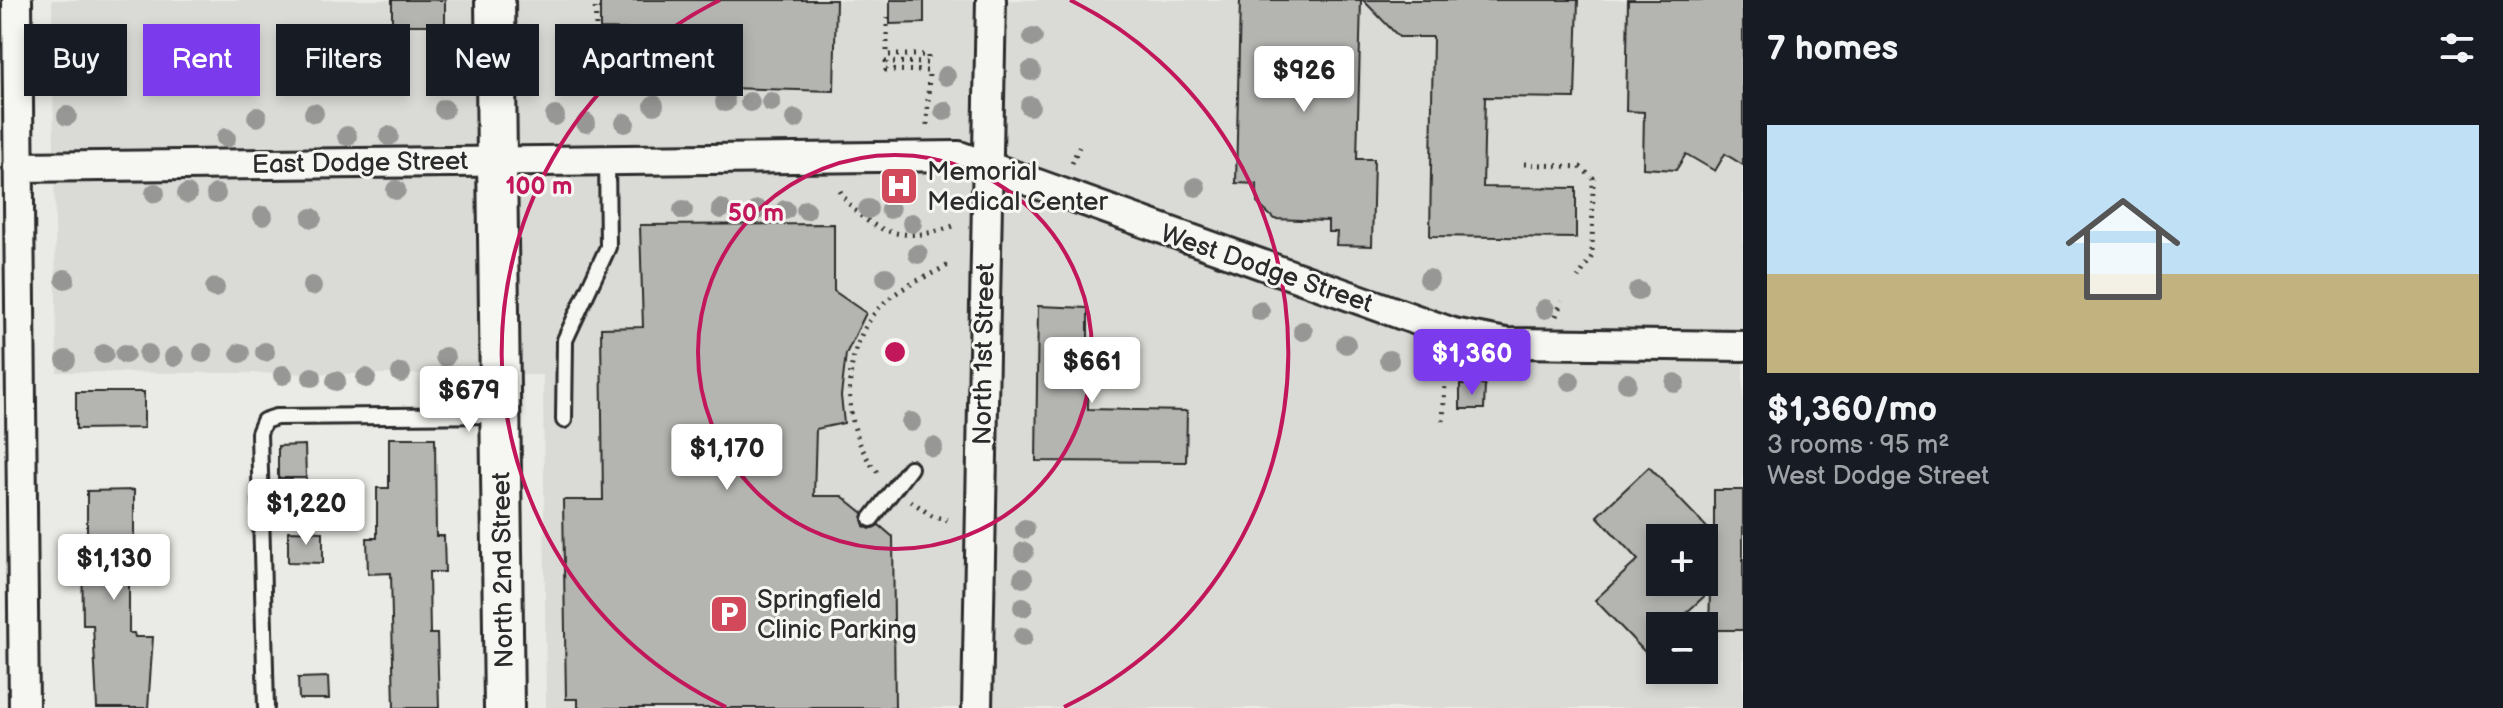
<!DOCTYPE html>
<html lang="en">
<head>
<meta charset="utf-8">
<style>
  body { margin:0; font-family:"Balsamiq Sans",sans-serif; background:#242831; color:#f1f3f6; height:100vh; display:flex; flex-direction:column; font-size:30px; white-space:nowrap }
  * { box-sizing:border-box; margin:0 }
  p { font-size:26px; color:#9ea1a6 }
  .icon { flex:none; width:44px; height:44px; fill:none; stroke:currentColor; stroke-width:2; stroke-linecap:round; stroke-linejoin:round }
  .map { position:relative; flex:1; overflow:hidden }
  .sheet { display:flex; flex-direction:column; background:#171b24; width:760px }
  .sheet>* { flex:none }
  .guide { position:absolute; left:24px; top:24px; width:760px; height:72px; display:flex; gap:16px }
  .buttons { position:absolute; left:1646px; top:524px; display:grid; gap:16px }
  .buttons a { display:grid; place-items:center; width:72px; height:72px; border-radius:0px; background:#171b24; box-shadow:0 4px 12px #0003; font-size:40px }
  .price { position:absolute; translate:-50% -68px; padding:0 18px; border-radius:8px; background:#fff; color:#222; font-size:26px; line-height:52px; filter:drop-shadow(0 2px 4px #0008) }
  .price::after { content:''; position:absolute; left:50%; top:48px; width:24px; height:18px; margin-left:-12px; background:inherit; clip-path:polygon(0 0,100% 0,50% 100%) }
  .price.current { background:#7c3aed; color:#fff }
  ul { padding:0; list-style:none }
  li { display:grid; align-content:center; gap:16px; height:424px; padding:0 24px }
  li+li { border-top:2px solid #363941 }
  li span { display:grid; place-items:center; height:248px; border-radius:0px; color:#555 }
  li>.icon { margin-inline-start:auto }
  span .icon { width:144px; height:144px; fill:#fffc; stroke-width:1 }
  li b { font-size:34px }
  h2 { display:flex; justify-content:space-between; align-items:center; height:96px; padding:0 24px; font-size:34px }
  .tag { padding:0 28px; border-radius:0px; background:#171b24; box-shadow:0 4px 12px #0003; font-size:28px; line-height:72px }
  .tag.current { background:#7c3aed; color:#fff }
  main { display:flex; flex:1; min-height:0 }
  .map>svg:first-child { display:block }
  .built { fill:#dadad6; fill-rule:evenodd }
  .building { fill:#b4b4b1; stroke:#2b2b2b; stroke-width:2; fill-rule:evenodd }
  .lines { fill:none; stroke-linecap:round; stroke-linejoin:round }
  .service-casing { stroke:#2b2b2b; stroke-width:20 }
  .minor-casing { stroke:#2b2b2b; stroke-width:34 }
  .secondary-casing { stroke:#2b2b2b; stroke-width:44 }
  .path { stroke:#2b2b2b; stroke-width:5; stroke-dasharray:2 6; stroke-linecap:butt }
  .service { stroke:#f6f6f2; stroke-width:14 }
  .minor { stroke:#f6f6f2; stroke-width:28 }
  .secondary { stroke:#f6f6f2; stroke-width:38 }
  .tree { fill:#979795 }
  .ring { fill:none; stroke:#c2185b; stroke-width:4 }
  .labels { text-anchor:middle; stroke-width:6; stroke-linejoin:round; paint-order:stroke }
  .street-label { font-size:26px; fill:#2b2b2b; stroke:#f6f6f2 }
  .poi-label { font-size:26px; fill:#2b2b2b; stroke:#f6f6f2; text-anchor:start }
  .centre { fill:#c2185b; stroke:#f6f6f2; stroke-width:4 }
  .ring-label { font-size:24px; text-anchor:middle; font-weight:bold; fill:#c2185b; stroke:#f6f6f2; stroke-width:6; stroke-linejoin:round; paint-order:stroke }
</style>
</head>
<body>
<main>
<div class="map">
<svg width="1743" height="708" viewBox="0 0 1743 708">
  <rect width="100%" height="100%" fill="#eaeae6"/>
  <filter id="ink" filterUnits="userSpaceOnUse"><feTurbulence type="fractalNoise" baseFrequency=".0125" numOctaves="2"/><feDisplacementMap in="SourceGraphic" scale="16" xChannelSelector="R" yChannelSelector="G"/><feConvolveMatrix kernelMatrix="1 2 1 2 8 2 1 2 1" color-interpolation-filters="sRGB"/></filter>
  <g filter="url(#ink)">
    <path class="built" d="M52,0H1743V708H546L543,375L57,372ZM1660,538H1704V582H1660ZM1660,626H1704V670H1660Z"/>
    <g class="building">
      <rect x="392" y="0" width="53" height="25"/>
      <path d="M600,0H836L834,91L726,88V60L690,59V31L600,29Z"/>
      <path d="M890,0H924V23L890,24Z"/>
      <path d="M1240,0H1361L1357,159H1374L1372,246L1336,245L1337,232H1328V221L1274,219L1257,203V184L1236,183Z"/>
      <path d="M1363,0H1578L1575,98L1485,97L1483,187L1576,188V238L1430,236L1433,37H1399Z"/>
      <path d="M1628,0H1743V165L1725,154L1715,171L1686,154L1676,170L1643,168L1644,112L1626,111Z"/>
      <path d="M834,224V291L866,313L846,354L841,396L844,423L816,429L814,496H842L863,513L864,526L870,529L879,525L893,537L895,708H578V699H566L563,500H603L601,328L643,327L640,225Z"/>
      <path d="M1038,306L1088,308V409L1187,411L1186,462L1036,461Z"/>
      <path d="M1460,385H1485L1484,409H1460Z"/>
      <path d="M76,392H144V428L76,429Z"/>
      <path d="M389,438H435L436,536H444L445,572H429L430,634H437L439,708H394L391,573L368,574L367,538H377V488H389Z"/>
      <path d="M305,445L306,478H278V446Z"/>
      <path d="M1649,467L1714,535V490H1743V630H1709L1710,591L1672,626H1660V637L1645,652L1595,600L1638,560L1597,516ZM1660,538H1704V582H1660Z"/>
      <path d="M134,490V580H129V633H134L135,637H153L148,708H97L93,625H83L82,537H87V491Z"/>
      <path d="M288,531L323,532V563L288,562Z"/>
      <path d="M328,677L329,699H299L298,678Z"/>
    </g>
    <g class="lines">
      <defs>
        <g id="service">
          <path d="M564,420L565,340L608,247L607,159"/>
          <path d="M871,519L910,468"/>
          <path d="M266,708L259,433L264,421L276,417L500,415"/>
        </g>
        <g id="minor">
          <path d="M17,0L24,708"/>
          <path d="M18,167L959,156L1453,333L1506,343L1743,346"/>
          <path d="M977,708L991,0"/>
        </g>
        <path id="secondary" d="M495,0L504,708"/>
      </defs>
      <use href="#service" class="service-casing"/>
      <use href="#minor" class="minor-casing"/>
      <use href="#secondary" class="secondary-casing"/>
      <g class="path">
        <path d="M595,0L596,27"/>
        <path d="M887,17V55H928V63L886,62V70L929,71L927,126"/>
        <path d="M1072,163L1079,147"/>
        <path d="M1524,164L1580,167L1593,178L1592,256L1578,278"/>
        <path d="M840,191C867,234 907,244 953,226"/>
        <path d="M1556,316L1562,301"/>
        <path d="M1443,421L1446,365"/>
        <path d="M877,472C840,427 840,352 879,308C899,286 928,277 952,263"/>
        <path d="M911,501L932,516L947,520"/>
      </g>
      <use href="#service" class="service"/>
      <use href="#minor" class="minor"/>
      <use href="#secondary" class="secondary"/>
    </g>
    <g class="tree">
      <circle cx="1033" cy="37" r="10"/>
      <circle cx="246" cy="38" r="10"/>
      <circle cx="117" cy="39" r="10"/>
      <circle cx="1031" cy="71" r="10"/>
      <circle cx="946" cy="76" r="10"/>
      <circle cx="725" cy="102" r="10"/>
      <circle cx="750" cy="102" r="10"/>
      <circle cx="771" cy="102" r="10"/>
      <circle cx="654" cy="105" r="10"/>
      <circle cx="1030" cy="106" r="10"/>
      <circle cx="444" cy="109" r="10"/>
      <circle cx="944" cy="111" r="10"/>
      <circle cx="314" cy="113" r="10"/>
      <circle cx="67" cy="116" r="10"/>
      <circle cx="555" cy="116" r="10"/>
      <circle cx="257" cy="117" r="10"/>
      <circle cx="795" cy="119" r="10"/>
      <circle cx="586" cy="123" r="10"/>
      <circle cx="625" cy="123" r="10"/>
      <circle cx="347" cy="136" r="10"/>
      <circle cx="389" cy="136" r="10"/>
      <circle cx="226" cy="138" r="10"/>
      <circle cx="1196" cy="187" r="10"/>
      <circle cx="396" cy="190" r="10"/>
      <circle cx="155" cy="193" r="10"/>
      <circle cx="187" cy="194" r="10"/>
      <circle cx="216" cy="194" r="10"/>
      <circle cx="721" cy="209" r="10"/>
      <circle cx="868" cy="209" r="10"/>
      <circle cx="890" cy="209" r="10"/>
      <circle cx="683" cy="210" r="10"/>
      <circle cx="758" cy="210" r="10"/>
      <circle cx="785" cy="210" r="10"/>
      <circle cx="806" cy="210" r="10"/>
      <circle cx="263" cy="216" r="10"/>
      <circle cx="312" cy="218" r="10"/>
      <circle cx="912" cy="223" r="10"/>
      <circle cx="918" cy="254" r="10"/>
      <circle cx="886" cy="277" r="10"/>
      <circle cx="65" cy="279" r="10"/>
      <circle cx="1429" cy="279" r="10"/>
      <circle cx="312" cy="286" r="10"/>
      <circle cx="215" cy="288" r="10"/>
      <circle cx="1638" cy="291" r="10"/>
      <circle cx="1545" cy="309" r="10"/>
      <circle cx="1260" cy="311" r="10"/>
      <circle cx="1303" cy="331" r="10"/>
      <circle cx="1346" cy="344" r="10"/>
      <circle cx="265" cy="352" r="10"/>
      <circle cx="203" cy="353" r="10"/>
      <circle cx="240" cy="353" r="10"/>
      <circle cx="104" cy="354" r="10"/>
      <circle cx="125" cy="354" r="10"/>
      <circle cx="148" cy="354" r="10"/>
      <circle cx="174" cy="357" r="10"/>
      <circle cx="445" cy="357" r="10"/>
      <circle cx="66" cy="360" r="10"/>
      <circle cx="1389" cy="360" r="10"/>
      <circle cx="401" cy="373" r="10"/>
      <circle cx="283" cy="375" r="10"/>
      <circle cx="312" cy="377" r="10"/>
      <circle cx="366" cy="378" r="10"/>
      <circle cx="336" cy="381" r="10"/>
      <circle cx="1570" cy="381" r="10"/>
      <circle cx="1627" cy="383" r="10"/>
      <circle cx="1675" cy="383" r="10"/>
      <circle cx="911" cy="422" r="10"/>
      <circle cx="933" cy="447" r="10"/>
      <circle cx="1025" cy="529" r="10"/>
      <circle cx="1024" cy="552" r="10"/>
      <circle cx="1023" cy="578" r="10"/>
      <circle cx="1023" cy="607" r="10"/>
      <circle cx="1023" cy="637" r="10"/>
    </g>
  </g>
  <g class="ring">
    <circle cx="895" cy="352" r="197"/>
    <path d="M726 707A393 393 0 0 1 720 0M1070 0A393 393 0 0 1 1064 707"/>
  </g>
  <defs>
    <symbol id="hospital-square" viewBox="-11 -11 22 22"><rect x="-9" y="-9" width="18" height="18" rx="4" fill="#d1495b" stroke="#f6f6f2"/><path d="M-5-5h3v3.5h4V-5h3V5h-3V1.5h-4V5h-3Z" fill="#fff"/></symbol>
    <symbol id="parking-square" viewBox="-11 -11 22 22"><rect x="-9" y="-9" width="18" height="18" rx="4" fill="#d1495b" stroke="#f6f6f2"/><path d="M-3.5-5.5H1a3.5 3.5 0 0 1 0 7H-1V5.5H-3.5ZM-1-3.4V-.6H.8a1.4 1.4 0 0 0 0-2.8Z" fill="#fff"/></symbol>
  </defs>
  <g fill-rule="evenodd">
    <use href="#hospital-square" x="877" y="164" width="44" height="44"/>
    <use href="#parking-square" x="707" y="592" width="44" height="44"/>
  </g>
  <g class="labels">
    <g class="street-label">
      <text transform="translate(360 162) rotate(-1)" y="9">East Dodge Street</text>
      <text transform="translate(1267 268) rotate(19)" y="9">West Dodge Street</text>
      <text transform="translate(983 354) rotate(-89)" y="9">North 1st Street</text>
      <text transform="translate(502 570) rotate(-91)" y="9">North 2nd Street</text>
    </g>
    <g class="poi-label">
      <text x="927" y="180">Memorial<tspan x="927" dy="30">Medical Center</tspan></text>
      <text x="757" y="608">Springfield<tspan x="757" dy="30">Clinic Parking</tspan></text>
    </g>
  </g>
  <circle cx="895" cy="352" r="12" class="centre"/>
  <g class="ring-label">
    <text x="539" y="194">100 m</text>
    <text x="756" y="221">50 m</text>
  </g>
</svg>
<div class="buttons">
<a>+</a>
<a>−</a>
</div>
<b class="price" style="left:1304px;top:114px">$926</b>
<b class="price current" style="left:1472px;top:397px">$1,360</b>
<b class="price" style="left:1092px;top:405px">$661</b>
<b class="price" style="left:469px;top:434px">$679</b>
<b class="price" style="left:727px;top:492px">$1,170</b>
<b class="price" style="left:306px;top:547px">$1,220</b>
<b class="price" style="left:114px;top:602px">$1,130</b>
<div class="guide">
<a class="tag">Buy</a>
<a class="tag current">Rent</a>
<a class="tag">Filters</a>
<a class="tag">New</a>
<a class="tag">Apartment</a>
</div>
</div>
<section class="sheet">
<h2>7 homes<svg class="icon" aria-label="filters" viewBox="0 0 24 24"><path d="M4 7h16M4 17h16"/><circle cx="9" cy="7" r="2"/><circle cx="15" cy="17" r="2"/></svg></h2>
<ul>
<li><span style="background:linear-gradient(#bfe0f5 60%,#c2b280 0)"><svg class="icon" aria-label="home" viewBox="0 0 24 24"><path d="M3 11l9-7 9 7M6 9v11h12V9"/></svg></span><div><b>$1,360/mo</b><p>3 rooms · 95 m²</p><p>West Dodge Street</p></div></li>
</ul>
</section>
</main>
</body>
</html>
